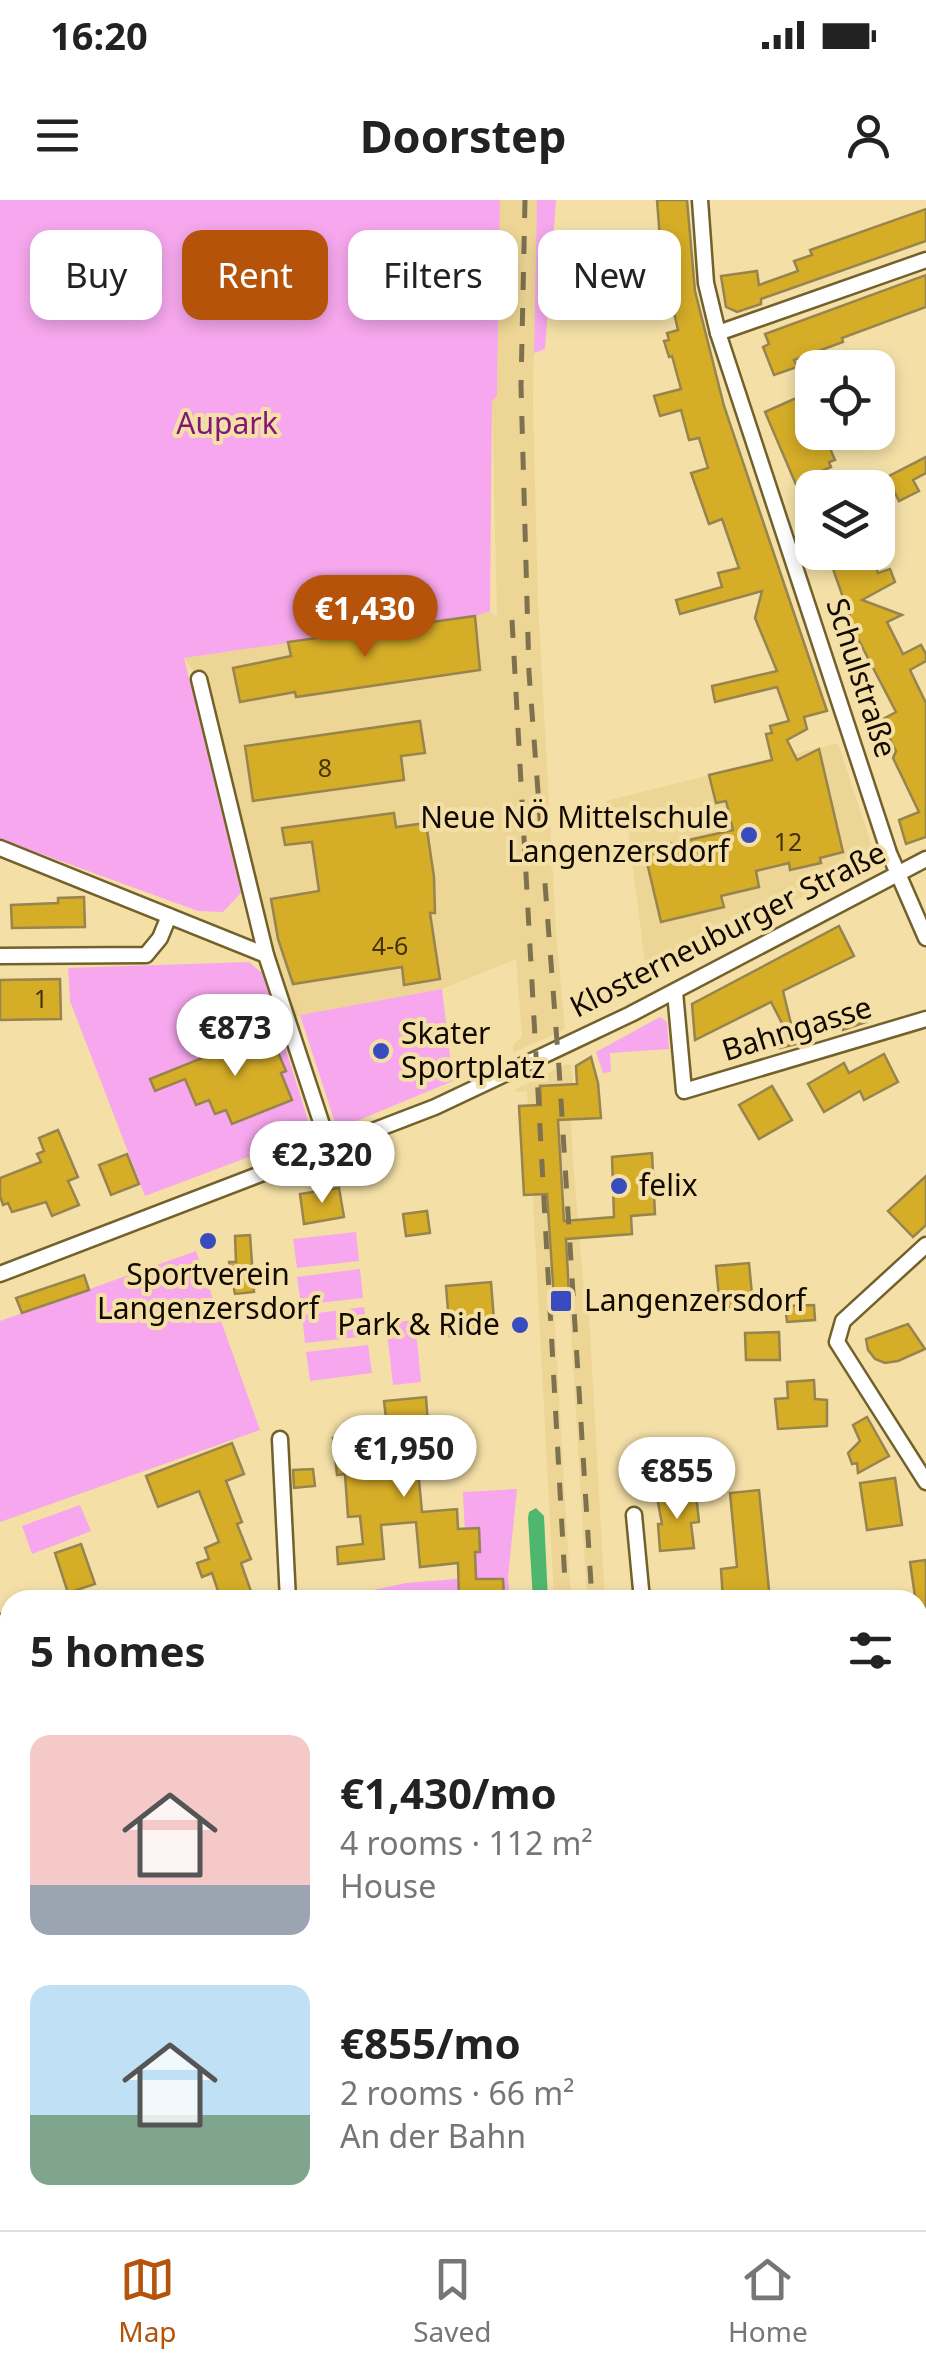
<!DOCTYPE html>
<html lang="en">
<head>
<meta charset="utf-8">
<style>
  body { margin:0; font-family:"Noto Sans",sans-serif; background:#f6f6f6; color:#222; height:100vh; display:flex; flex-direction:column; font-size:38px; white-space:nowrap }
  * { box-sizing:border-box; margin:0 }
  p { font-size:32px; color:#767676 }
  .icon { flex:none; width:55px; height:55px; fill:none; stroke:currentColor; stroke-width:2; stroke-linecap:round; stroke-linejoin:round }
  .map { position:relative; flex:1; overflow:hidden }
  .sheet { position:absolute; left:0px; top:1390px; width:928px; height:640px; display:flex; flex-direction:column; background:#fff; border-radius:30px 30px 0 0; box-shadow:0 5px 15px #0003 }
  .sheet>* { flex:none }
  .top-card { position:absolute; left:30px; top:30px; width:868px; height:90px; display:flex; gap:20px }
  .fabs { position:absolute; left:795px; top:150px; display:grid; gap:20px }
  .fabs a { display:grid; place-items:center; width:100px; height:100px; border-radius:20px; background:#fff; box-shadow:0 5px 15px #0003; font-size:50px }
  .price { position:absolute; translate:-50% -85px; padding:0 22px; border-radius:35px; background:#fff; color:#222; font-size:32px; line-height:65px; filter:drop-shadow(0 2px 5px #0008) }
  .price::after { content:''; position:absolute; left:50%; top:60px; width:30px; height:22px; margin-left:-15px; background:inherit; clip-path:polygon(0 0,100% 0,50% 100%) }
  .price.active { background:#b45309; color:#fff }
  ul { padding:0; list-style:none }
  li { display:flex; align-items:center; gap:30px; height:250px; padding:0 30px }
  li span { display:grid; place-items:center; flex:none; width:280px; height:200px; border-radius:20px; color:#555 }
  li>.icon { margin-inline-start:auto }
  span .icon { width:120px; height:120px; fill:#fffc; stroke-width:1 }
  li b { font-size:42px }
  h2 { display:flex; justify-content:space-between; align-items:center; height:120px; padding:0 30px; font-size:42px }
  .pill { padding:0 35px; border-radius:20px; background:#fff; box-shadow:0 5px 15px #0003; font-size:35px; line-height:90px }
  .pill.active { background:#b45309; color:#fff }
  .status { display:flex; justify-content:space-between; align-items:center; height:70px; padding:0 50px; background:#fff; direction:ltr }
  .status svg { height:28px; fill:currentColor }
  header { display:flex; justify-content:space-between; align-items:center; height:130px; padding:0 30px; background:#fff; font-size:45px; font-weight:700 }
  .dock { display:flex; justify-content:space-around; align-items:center; height:140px; border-top:2px solid #e0e0e0; background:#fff; font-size:28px; color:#767676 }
  .dock a { display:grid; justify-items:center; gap:5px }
  .dock .active { color:#b45309 }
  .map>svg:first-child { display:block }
  .built { fill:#edd695 }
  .green { fill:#f6a7ed }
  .water { fill:#4eb76d }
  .building { fill:#d5ad27; stroke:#97844e; stroke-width:2.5 }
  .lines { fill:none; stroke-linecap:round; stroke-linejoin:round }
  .minor-casing { stroke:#73612b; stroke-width:19 }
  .minor { stroke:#fff; stroke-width:14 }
  .rail { stroke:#7e7150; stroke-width:5; stroke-dasharray:18 18; stroke-linecap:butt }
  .poi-dot { fill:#394cbf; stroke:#f4e0a7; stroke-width:4 }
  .labels { text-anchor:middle; stroke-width:8; stroke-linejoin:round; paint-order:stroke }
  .number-label { font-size:25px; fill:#43330a }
  .park-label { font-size:30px; fill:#81177b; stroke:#f4e0a7 }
  .street-label { font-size:30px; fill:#120a00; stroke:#f4e0a7 }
  .poi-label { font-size:30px; fill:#120a00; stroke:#f4e0a7; text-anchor:start }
</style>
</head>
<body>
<div class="status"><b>16:20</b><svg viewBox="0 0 49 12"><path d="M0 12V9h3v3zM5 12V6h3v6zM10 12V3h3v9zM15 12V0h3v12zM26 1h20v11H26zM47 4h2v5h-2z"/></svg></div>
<header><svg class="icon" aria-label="menu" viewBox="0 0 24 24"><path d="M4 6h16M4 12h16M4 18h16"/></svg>Doorstep<svg class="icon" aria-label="person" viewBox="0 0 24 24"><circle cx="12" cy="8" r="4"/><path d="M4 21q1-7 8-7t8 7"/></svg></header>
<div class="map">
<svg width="926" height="2030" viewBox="0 0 926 2030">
  <rect width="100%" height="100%" fill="#f4e0a7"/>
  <g class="built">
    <path d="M500,0H537L533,203L538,401L556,731L565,829L513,853V846L522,836L516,759L442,789L300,815L288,820L199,479L184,458L475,416L490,411L497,418L492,202L497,194Z"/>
    <path d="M838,543L877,661L692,751L645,763L626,614L609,617L606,601Z"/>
    <path d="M567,864L571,865L577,919L571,920L573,959L583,1082L588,1094L605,1400H587L557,897L545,957L571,1400H554L528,906L527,891L516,892L515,889Z"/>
    <path d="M926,1493V1678H918V1494Z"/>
  </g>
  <g class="green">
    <path d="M0,0H500L497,195L492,202L490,411L475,416L184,458L241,693L223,712L198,711L0,639Z"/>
    <path d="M537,0H556L545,149L534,153Z"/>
    <path d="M249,762L262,773L312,933L145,996L70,801L68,768Z"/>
    <path d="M442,789L453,881L337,929L300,815Z"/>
    <path d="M660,817L667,822L669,849L610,853L611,872L603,873L596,852Z"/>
    <path d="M356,1032L359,1061L297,1068L293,1039Z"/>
    <path d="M196,1051L260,1230L0,1322V1121Z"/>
    <path d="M360,1069L363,1098L301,1105L297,1077Z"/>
    <path d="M364,1107L368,1136L305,1143L302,1115Z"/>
    <path d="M415,1120L421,1182L393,1185L386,1123Z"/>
    <path d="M368,1145L372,1173L310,1181L306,1152Z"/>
    <path d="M517,1289L508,1377L510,1400H374L373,1390L406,1383L467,1378L463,1292Z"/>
    <path d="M80,1305L91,1331L32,1354L22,1326Z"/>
  </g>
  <path class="water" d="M536,1308L544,1316L548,1400H533L528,1318L529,1312Z"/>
  <g class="building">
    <path d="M657,0H687L695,91L724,206L827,511L804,517L807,529L787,540L797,560L819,549L843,652L820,658L821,663L790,670L789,663L756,671L759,687L721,696L724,707L661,722L644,650L733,630L726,601L716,603L709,575L772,560L766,534L772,533L770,526L789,521L777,487L715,502L712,486L777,471L755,418L762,391L680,414L676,400L722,387L718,373L739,368L722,319L709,324L691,273L708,268L699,238L689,240L681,210L660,216L654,196L681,189L672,156L669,157L664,141L669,140L667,133L678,130L667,82L658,83L655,67L662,65Z"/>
    <path d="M926,9V41L761,99V104L737,112L726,107L721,76L757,71L759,85L798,71L794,61L812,55L810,50Z"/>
    <path d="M926,75V107L842,138L843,142L794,160L797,167L774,175L763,147L769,144L765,134Z"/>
    <path d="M803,195L812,217V232H823L835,260L829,262L831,267L819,272L826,288H812V322L765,212Z"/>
    <path d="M926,257V273L913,280L919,291L899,301L887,277Z"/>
    <path d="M827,352H870L878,373L890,369L895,382L862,400L902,415L887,422L903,454L921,445L926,454V461L910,470L926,503V637L906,644L899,620L919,612L893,558L896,551L881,520L896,512L857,437Z"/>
    <path d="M475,416L480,470L296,497L295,492L240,502L233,468L291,456L288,442Z"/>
    <path d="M420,521L425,553L401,556L404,580L253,601L245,546Z"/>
    <path d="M394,613L396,627L426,623L434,677L435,713H430L440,779L404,785L402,767L293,784L278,739L271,699L319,691L312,642L285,645L282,628Z"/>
    <path d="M84,697L85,727L12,728L11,705L58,703V698Z"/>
    <path d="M839,726L854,756L783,791L796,844L780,848L775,832L785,829L771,802L695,840L692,804Z"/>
    <path d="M60,779L61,819L0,820V780Z"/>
    <path d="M859,803L866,822L843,830L837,811Z"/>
    <path d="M264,833L272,851L277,850L286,871L281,873L292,900L232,924L226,910L215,914L209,900L196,905L185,879L155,891L150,879Z"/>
    <path d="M884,854L898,882L864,900L860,891L824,912L808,884L844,863L849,873Z"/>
    <path d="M591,857L598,883L601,918L558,920L564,1021L614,1017L612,957L652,953L655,1014L631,1016L632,1034L566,1039L570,1113L555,1114L547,994L524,995L519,906L541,905L540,886L577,884L576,866Z"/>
    <path d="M772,886L792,920L759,939L739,905Z"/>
    <path d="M58,930L78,977L68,981L79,1005L52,1016L46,1002L12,1012L8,1003L3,1005L0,996V978L41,962L37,954L44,951L39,938Z"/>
    <path d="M127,954L139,984L111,995L99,965Z"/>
    <path d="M926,976V1025L913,1037L888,1011Z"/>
    <path d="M339,988L344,1017L304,1024L300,994Z"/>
    <path d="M427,1011L430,1033L406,1036L403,1014Z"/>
    <path d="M250,1035L254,1092L235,1094L229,1062H236L235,1036Z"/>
    <path d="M749,1063L753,1105L720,1108L716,1066Z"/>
    <path d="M84,1075L89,1090L22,1113L16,1098Z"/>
    <path d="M491,1082L495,1133L450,1136L446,1086Z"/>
    <path d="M814,1105L815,1120L787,1122L785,1106Z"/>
    <path d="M908,1124L925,1149L898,1161L885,1163L875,1159L868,1150L866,1139Z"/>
    <path d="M779,1132L780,1160H746L745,1133Z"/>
    <path d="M814,1180L815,1199L827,1200V1226L778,1229L775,1199L788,1198L787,1182Z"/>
    <path d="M426,1197L428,1225L414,1227L422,1312L457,1309L458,1329L479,1328L480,1352H475L476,1379H503L504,1397L459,1399L458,1363L420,1367L416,1322L381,1325L384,1359L338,1364L337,1347L363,1344L360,1316L348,1317L345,1274L337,1275L333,1238L388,1236L384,1201Z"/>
    <path d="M867,1217L889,1256L858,1273L857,1263L852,1264L848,1253L860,1241L853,1225Z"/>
    <path d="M232,1243L244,1274L226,1281L242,1322L237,1324L251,1359L241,1363L254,1400H221L212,1373L202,1377L197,1363L209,1359L205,1348L219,1342L199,1291L158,1307L146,1276Z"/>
    <path d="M313,1269L315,1286L294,1288L293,1270Z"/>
    <path d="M895,1278L902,1325L867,1330L860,1283Z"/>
    <path d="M759,1290L770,1400H723L721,1369L737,1367L730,1293Z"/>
    <path d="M696,1294L699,1322L691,1323L694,1348L660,1351L658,1324H662L657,1297Z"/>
    <path d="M81,1344L95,1384L68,1393L55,1353Z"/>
    <path d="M926,1360V1416L918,1417L910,1362Z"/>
  </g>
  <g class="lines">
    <defs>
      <g id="minor">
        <path d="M700,0L706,83L718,133L889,653L926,738"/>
        <path d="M718,133L926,60"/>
        <path d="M199,479L266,755L330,949"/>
        <path d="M0,648L266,755"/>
        <path d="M0,756L146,755L160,738L169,716"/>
        <path d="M675,792L684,891L926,819"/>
        <path d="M926,1045L843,1121L837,1142L926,1282"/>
        <path d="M0,1074L435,907L631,814L926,659"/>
        <path d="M280,1239L288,1400"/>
        <path d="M634,1315L642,1400"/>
        <path d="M0,1422L10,1449"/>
        <path d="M918,1484L926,1483"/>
        <path d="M0,1769L10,1768"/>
        <path d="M918,1856L926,1854"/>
        <path d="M178,2020L180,2030"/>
        <path d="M425,2020L428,2030"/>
        <path d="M683,2020V2030"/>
      </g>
    </defs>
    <use href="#minor" class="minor-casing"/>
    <use href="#minor" class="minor"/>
    <g class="rail">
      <path d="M525,0L521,186L529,473L559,868L592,1400"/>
      <path d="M512,420L566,1400"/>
      <path d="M607,2020V2030"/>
      <path d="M628,2020V2030"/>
    </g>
  </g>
  <g class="poi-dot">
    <circle cx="749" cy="635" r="10"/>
    <circle cx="381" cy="851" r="10"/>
    <circle cx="619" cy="986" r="10"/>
    <circle cx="208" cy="1041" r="10"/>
    <rect x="549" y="1089" width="24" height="24" rx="5"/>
    <circle cx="520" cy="1125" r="10"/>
  </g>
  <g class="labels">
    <g class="number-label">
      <text x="325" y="577">8</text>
      <text x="788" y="651">12</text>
      <text x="390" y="755">4-6</text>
      <text x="41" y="808">1</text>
    </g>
    <g class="park-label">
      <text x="227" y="234">Aupark</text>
    </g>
    <g class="street-label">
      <text transform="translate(861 478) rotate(72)" y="10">Schulstraße</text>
      <text transform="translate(728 730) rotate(-27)" y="10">Klosterneuburger Straße</text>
      <text transform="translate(797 829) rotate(-17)" y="10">Bahngasse</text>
    </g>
    <g class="poi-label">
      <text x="729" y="628" text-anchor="end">Neue NÖ Mittelschule<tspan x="729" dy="34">Langenzersdorf</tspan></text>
      <text x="401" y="844">Skater<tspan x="401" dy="34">Sportplatz</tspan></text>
      <text x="639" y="996">felix</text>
      <text x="208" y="1085" text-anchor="middle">Sportverein<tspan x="208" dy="34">Langenzersdorf</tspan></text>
      <text x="584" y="1111">Langenzersdorf</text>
      <text x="500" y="1135" text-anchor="end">Park &amp; Ride</text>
    </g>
  </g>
</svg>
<div class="fabs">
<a><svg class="icon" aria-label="locate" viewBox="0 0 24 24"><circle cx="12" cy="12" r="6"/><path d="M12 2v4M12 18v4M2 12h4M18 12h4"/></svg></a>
<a><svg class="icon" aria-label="layers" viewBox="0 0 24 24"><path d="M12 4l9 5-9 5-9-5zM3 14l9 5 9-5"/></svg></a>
</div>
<b class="price active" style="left:365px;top:460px">€1,430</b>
<b class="price" style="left:235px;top:879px">€873</b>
<b class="price" style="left:322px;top:1006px">€2,320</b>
<b class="price" style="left:404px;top:1300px">€1,950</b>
<b class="price" style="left:677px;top:1322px">€855</b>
<div class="top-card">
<a class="pill">Buy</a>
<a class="pill active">Rent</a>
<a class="pill">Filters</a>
<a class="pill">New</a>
</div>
<section class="sheet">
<h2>5 homes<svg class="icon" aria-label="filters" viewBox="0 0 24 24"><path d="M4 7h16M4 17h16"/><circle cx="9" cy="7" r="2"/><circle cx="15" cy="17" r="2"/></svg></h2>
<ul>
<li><span style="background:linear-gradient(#f6c9c9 75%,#9aa5b1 0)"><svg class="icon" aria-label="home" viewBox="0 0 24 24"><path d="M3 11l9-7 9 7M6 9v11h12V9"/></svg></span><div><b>€1,430/mo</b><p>4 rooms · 112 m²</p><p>House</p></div></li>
<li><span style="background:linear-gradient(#bfe0f5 65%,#7fa58c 0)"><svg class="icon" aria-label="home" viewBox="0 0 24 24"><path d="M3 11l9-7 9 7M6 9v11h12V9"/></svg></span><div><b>€855/mo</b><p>2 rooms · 66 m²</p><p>An der Bahn</p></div></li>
</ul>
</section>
</div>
<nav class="dock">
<a class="active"><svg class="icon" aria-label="map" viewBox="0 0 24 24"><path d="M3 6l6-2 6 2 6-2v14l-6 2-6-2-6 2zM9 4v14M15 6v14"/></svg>Map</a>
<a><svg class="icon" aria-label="saved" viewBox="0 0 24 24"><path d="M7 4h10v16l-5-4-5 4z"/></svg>Saved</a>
<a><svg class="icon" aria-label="home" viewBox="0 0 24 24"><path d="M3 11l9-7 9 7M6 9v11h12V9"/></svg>Home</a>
</nav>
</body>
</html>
